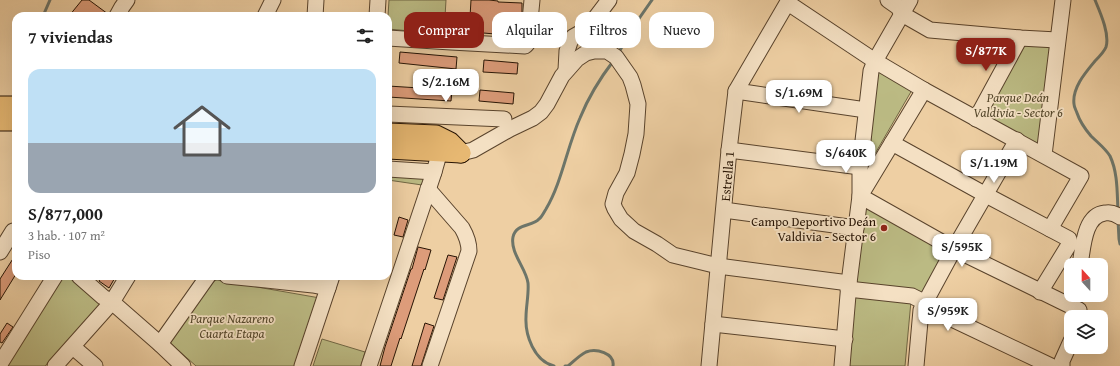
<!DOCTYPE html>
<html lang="es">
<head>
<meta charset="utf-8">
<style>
  body { margin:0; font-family:"Gentium Book Plus",serif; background:#f2f2f2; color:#222; height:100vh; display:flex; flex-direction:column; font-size:15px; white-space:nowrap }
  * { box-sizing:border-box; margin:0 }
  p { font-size:13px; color:#767676 }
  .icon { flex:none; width:22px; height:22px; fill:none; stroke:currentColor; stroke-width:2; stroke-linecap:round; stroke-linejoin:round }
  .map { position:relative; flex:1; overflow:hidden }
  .drawer { position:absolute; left:12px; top:12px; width:380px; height:268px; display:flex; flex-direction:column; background:#fff; border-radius:12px; box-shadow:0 4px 16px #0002 }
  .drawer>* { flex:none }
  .hud { position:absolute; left:404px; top:12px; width:380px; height:36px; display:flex; gap:8px }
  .needle { width:26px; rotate:339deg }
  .tools { position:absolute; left:1064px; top:258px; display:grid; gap:8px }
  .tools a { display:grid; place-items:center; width:44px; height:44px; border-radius:8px; background:#fff; box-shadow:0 4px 16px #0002; font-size:20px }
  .price { position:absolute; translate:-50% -34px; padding:0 9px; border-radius:8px; background:#fff; color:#222; font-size:13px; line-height:26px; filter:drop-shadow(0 1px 2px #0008) }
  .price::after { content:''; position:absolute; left:50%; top:24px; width:12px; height:9px; margin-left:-6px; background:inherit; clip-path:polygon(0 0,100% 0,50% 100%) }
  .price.active { background:#8f2418; color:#fff }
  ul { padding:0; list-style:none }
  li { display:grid; align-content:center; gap:8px; height:212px; padding:0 16px }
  li span { display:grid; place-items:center; height:124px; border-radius:12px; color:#555 }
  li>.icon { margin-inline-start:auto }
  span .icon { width:72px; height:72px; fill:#fffc; stroke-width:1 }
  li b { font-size:17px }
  h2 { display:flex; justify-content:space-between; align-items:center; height:48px; padding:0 16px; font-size:17px }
  .chip { padding:0 14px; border-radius:12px; background:#fff; box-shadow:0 4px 16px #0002; font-size:14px; line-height:36px }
  .chip.active { background:#8f2418; color:#fff }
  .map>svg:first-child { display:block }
  .green { fill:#bbba83; stroke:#716744 }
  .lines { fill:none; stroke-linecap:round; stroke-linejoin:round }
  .stream { stroke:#6d7569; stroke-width:3 }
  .building { fill:#dd9c7a; stroke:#271404 }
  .minor-casing { stroke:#59432c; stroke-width:17 }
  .major-casing { stroke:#271404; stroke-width:21 }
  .minor { stroke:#f4e0c3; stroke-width:15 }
  .major { stroke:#e7b872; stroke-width:19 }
  .poi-dot { fill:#8f2418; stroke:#f4e0c3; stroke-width:1.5 }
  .labels { text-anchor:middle; stroke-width:3.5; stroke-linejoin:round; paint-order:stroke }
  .park-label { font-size:13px; font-style:italic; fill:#53462a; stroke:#f4e0c3 }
  .street-label { font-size:13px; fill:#271404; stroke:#f4e0c3 }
  .poi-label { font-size:13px; fill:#271404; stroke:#f4e0c3; text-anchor:end }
</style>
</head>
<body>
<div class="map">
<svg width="1120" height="366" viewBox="0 0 1120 366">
  <rect width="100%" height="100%" fill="#eecfa3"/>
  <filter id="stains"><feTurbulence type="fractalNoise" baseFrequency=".005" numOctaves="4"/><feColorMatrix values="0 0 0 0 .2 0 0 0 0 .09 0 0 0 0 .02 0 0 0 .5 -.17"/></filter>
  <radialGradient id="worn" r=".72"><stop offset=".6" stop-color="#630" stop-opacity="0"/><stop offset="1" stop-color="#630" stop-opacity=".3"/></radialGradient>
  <g class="green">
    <path d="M389,0H446L444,34L388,29V16Z"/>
    <path d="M1024,42L1052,46L1041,145L982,116Z"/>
    <path d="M878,71L912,90L869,164L868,163Z"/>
    <path d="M388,175L424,178L422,185L388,180Z"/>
    <path d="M865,205L947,251L922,295L854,283Z"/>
    <path d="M59,276H73L101,305L45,366H3Z"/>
    <path d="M217,280L320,298L297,366H196L169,342L214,281Z"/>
    <path d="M854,295L911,301L905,366H847Z"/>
    <path d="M322,339L365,352L361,366H313Z"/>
  </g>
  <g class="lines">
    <g class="stream">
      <path d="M1095,0C1100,12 1110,34 1106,47C1104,52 1099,57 1095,61C1085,73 1072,88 1074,104C1074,107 1076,110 1077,113C1080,122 1085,129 1091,136C1098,143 1105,148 1110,156C1118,173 1117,193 1118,211"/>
      <path d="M43,16L50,0"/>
      <path d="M618,54L631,30L652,0"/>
      <path d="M13,99L16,84"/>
      <path d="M1118,220L1119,239L1120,244"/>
      <path d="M554,366C534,361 525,335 526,317C526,306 529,294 528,283C526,268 510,253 513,237C516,223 532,227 539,219C542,217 544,212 546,209C562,182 567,147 580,118C588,98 601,77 614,60"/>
      <path d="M565,366H568C574,361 580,355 586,352C596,348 615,353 613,366"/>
    </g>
  </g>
  <g class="building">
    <path d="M82,0H89L108,14V16H69Z"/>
    <path d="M471,0H489L498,1V2L522,3V14H519L518,36L472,32L474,17H470Z"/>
    <path d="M400,52L457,57L456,69L399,63Z"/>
    <path d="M484,60L518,63L517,74L483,72Z"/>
    <path d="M388,86L452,90L451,101L388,97Z"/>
    <path d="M480,90L514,93L513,104L479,101Z"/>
    <path d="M399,217L408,220L403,237L394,235Z"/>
    <path d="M418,247L431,250L425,270L424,269L401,339L400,338L391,366H380L385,347L411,269H412Z"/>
    <path d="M16,254V274L0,300V279Z"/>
    <path d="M448,255L457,257L443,300L434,298Z"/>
    <path d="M102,276H116L109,288L99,281Z"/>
    <path d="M7,323L13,327L2,343L0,342V334Z"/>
    <path d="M425,323L434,326L421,366H412Z"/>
  </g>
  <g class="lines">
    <defs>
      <g id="minor">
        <path d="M888,0L898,7L902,14L930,30L1020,38L1057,40"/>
        <path d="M788,3L875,61L924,90L1081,176L1050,229"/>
        <path d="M117,16L122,7L127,0"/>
        <path d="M265,16L273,0"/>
        <path d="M315,16L316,0"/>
        <path d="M377,16L378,0"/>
        <path d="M388,38L451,42L525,46L527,44L528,41L532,0"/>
        <path d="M566,70L567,51L570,42L573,37L587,29L609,0"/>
        <path d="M924,90L860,196L954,249L1079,310"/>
        <path d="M736,91L866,110"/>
        <path d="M388,114L504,119"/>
        <path d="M976,119L1020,38"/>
        <path d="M892,143L986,195L1069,239L1070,243L1040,292"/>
        <path d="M729,150L860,167"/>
        <path d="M461,153L473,150L510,129L533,118L541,112L547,104L562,76L577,59L586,53L594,51H607L616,57L630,77L633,85L638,104L636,134L632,154L627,173L616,193L613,204L615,209L621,219L634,231L657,244L673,255L718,266L849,283"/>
        <path d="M1044,155L1063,0"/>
        <path d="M388,169L434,172"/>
        <path d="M428,189L462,228C466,235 469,242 469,251L430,366"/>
        <path d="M724,210L856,228"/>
        <path d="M0,252L13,231L16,233"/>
        <path d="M1080,265C1083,248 1084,215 1105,213C1110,212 1116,214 1120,217"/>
        <path d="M79,276L103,297L112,302L160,344L183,366"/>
        <path d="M227,276L313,285L328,288"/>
        <path d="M848,289L912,296L924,302L933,310L1051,366"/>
        <path d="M713,324L845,339"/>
        <path d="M160,344L208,276"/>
        <path d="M73,347L95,366"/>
        <path d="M0,364L55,276"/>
        <path d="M55,366L112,302L128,276"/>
        <path d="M302,366L332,276"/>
        <path d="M369,366L434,172L440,151L441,143"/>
        <path d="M709,366L729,150L736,91L789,0"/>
        <path d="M842,366L849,283L860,196V167L871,71L875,61L910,0"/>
        <path d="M916,366L921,310L954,249L1017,140"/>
        <path d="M1062,366V361L1071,341"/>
      </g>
      <g id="major">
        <path d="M0,106H16"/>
        <path d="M0,121H16"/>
        <path d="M388,133L436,135L450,142L461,153"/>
        <path d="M388,149L461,153"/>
      </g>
    </defs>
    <use href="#minor" class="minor-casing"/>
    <use href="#major" class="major-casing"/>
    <use href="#minor" class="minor"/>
    <use href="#major" class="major"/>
  </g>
  <circle class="poi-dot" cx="884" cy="228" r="4"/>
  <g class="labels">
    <g class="park-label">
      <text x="1018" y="102">Parque Deán<tspan x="1018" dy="15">Valdivia - Sector 6</tspan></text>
      <text x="232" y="323">Parque Nazareno<tspan x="232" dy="15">Cuarta Etapa</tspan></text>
    </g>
    <g class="street-label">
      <text transform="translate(727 176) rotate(-85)" y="5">Estrella 1</text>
    </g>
    <g class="poi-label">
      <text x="876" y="226">Campo Deportivo Deán<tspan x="876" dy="15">Valdivia - Sector 6</tspan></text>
    </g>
  </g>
  <rect width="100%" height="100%" filter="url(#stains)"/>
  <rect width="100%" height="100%" fill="url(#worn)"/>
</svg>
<div class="tools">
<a><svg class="needle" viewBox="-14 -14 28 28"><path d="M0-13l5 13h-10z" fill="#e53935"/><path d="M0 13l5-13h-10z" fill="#767676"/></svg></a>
<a><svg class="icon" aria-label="layers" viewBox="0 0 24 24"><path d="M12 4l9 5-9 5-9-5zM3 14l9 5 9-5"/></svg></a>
</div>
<b class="price active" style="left:986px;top:72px">S/877K</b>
<b class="price" style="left:446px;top:103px">S/2.16M</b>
<b class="price" style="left:799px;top:114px">S/1.69M</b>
<b class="price" style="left:846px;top:174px">S/640K</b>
<b class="price" style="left:994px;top:184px">S/1.19M</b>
<b class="price" style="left:962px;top:268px">S/595K</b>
<b class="price" style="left:948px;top:332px">S/959K</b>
<div class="hud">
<a class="chip active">Comprar</a>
<a class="chip">Alquilar</a>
<a class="chip">Filtros</a>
<a class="chip">Nuevo</a>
</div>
<section class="drawer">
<h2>7 viviendas<svg class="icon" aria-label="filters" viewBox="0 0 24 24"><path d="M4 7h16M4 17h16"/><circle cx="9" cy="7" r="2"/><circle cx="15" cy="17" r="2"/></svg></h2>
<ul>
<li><span style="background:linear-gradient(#bfe0f5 60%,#9aa5b1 0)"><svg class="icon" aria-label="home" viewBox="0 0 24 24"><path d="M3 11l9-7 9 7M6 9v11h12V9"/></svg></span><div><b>S/877,000</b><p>3 hab. · 107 m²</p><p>Piso</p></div></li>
</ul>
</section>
</div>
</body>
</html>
